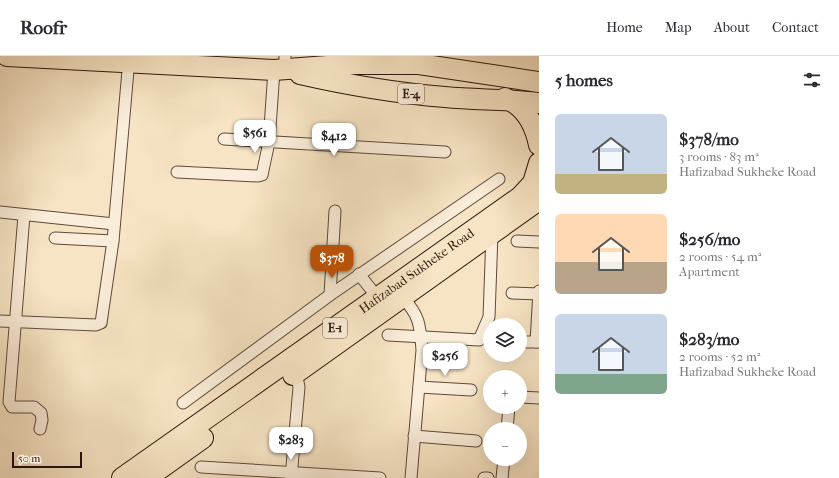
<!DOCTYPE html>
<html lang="en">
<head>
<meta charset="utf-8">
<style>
  body { margin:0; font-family:"IM FELL French Canon",serif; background:#f7f7f7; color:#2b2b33; height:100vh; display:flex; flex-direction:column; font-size:15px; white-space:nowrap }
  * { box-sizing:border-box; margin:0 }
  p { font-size:13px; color:#7c7c81 }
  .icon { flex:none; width:22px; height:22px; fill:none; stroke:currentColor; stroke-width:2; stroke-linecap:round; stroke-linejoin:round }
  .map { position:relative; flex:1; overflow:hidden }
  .sheet { display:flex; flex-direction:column; background:#fff; width:300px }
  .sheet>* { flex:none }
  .controls { position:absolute; left:483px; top:262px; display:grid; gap:8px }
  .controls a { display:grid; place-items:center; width:44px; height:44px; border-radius:50%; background:#fff; box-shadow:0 4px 16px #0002; font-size:20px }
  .scale { position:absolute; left:12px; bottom:10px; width:70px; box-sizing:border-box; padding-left:4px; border:2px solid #2c150c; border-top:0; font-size:11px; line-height:14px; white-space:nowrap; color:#2c150c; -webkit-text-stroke:3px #faedd9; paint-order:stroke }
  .price { position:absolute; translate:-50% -34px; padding:0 9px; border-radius:8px; background:#fff; color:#222; font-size:13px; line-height:26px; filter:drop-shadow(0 1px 2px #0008) }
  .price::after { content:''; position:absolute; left:50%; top:24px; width:12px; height:9px; margin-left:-6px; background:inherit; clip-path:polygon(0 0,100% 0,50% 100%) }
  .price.current { background:#b45309; color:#fff }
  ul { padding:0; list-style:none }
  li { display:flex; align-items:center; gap:12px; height:100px; padding:0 16px }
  li span { display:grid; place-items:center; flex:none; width:112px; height:80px; border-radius:6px; color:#555 }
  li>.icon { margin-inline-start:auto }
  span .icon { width:48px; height:48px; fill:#fffc; stroke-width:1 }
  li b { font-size:17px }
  h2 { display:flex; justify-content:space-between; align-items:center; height:48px; padding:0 16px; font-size:17px }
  header { display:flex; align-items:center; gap:24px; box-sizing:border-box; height:56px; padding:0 20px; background:#fff; border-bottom:1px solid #e1e1e2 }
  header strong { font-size:19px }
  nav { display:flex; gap:22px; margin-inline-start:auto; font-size:14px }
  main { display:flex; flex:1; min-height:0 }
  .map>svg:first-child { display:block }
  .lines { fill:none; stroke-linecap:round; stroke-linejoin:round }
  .street-casing { stroke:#5f493a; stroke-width:13 }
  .highway-casing { stroke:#2c150c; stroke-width:22 }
  .street { stroke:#faedd9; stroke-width:11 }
  .highway { stroke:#f7e4c4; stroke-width:20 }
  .labels { text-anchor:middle; stroke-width:3; stroke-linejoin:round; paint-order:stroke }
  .shield { fill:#faedd9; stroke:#6a564a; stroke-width:1 }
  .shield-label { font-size:12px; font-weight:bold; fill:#2c150c }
  .street-label { font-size:13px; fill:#2c150c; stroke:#faedd9 }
</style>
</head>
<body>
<header>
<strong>Roofr</strong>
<nav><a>Home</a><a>Map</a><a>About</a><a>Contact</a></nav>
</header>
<main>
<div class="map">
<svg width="539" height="422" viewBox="0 0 539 422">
  <rect width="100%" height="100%" fill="#f7e4c4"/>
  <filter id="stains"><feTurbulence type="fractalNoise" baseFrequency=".005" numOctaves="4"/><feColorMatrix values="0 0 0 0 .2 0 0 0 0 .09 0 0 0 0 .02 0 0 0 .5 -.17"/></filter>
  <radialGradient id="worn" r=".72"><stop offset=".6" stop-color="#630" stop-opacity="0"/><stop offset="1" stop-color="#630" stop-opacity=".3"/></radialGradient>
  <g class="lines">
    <defs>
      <g id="street">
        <path d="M285,14V0"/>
        <path d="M224,83L445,96"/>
        <path d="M177,116L258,120L262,119L269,86L274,14"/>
        <path d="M0,156L114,168"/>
        <path d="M24,159L9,346L12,351H34L41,357L42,364L40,373"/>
        <path d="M55,182L113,185"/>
        <path d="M517,185L539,186"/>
        <path d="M359,218L377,241"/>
        <path d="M512,237L539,238"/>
        <path d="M330,239L335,155"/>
        <path d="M403,242C420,260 420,270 422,294L411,422"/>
        <path d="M0,265L96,269L101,267L113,185L129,3"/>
        <path d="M388,279L479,284L489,261L492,178"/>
        <path d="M520,286H539"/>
        <path d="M536,286L539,235"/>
        <path d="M419,331L471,334"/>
        <path d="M520,341L539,342"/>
        <path d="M183,347L330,239L499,123"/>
        <path d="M507,373L509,351"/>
        <path d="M414,380L476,385"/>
        <path d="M201,411L380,422"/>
        <path d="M291,422L299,331L298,326L293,319"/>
        <path d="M484,422H488"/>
        <path d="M502,422L504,403"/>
      </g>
      <g id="highway">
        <path d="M7,0L274,14L354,8H419L539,26"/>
        <path d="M300,18C348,29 395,37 445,41C476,44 507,43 539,47"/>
        <path d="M505,42C525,50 535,69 539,89"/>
        <path d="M293,319L539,144"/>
        <path id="s1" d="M122,422L520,141L533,127L539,107"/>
        <path d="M147,422L203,382"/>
      </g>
    </defs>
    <use href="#street" class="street-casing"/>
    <use href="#highway" class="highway-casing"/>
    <use href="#street" class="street"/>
    <use href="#highway" class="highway"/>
  </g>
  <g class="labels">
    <g class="shield">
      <rect x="398" y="28" width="26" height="20" rx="3"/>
      <rect x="323" y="262" width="24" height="20" rx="3"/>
    </g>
    <g class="shield-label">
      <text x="411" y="42">E-4</text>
      <text x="335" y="276">E-1</text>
    </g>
    <g class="street-label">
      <text dy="5" stroke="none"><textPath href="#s1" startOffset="360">Hafizabad Sukheke Road</textPath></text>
    </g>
  </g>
  <rect width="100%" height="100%" filter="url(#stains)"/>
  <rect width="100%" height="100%" fill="url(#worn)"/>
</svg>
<div class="controls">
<a><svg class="icon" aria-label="layers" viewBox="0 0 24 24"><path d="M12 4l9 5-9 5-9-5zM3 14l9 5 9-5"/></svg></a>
<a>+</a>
<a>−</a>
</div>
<div class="scale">50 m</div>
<b class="price" style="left:255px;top:98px">$561</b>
<b class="price" style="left:334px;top:101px">$412</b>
<b class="price current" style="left:332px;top:223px">$378</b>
<b class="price" style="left:445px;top:321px">$256</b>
<b class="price" style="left:291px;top:405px">$283</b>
</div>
<section class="sheet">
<h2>5 homes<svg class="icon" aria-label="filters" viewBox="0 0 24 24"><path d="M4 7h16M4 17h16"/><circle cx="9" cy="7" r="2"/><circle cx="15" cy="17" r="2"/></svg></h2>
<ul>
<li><span style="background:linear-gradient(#c9d6e8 75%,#c2b280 0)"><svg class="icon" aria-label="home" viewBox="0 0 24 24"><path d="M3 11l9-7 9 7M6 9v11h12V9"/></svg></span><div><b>$378/mo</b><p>3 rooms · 83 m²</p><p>Hafizabad Sukheke Road</p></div></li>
<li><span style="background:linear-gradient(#ffd9b3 60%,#b9a48a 0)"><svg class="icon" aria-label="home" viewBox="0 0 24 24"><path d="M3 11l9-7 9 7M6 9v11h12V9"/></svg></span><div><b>$256/mo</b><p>2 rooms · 54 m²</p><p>Apartment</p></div></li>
<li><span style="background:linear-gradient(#c9d6e8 75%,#7fa58c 0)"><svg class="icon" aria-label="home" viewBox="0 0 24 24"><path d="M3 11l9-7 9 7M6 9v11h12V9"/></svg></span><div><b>$283/mo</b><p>2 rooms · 52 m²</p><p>Hafizabad Sukheke Road</p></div></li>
</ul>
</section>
</main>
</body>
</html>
